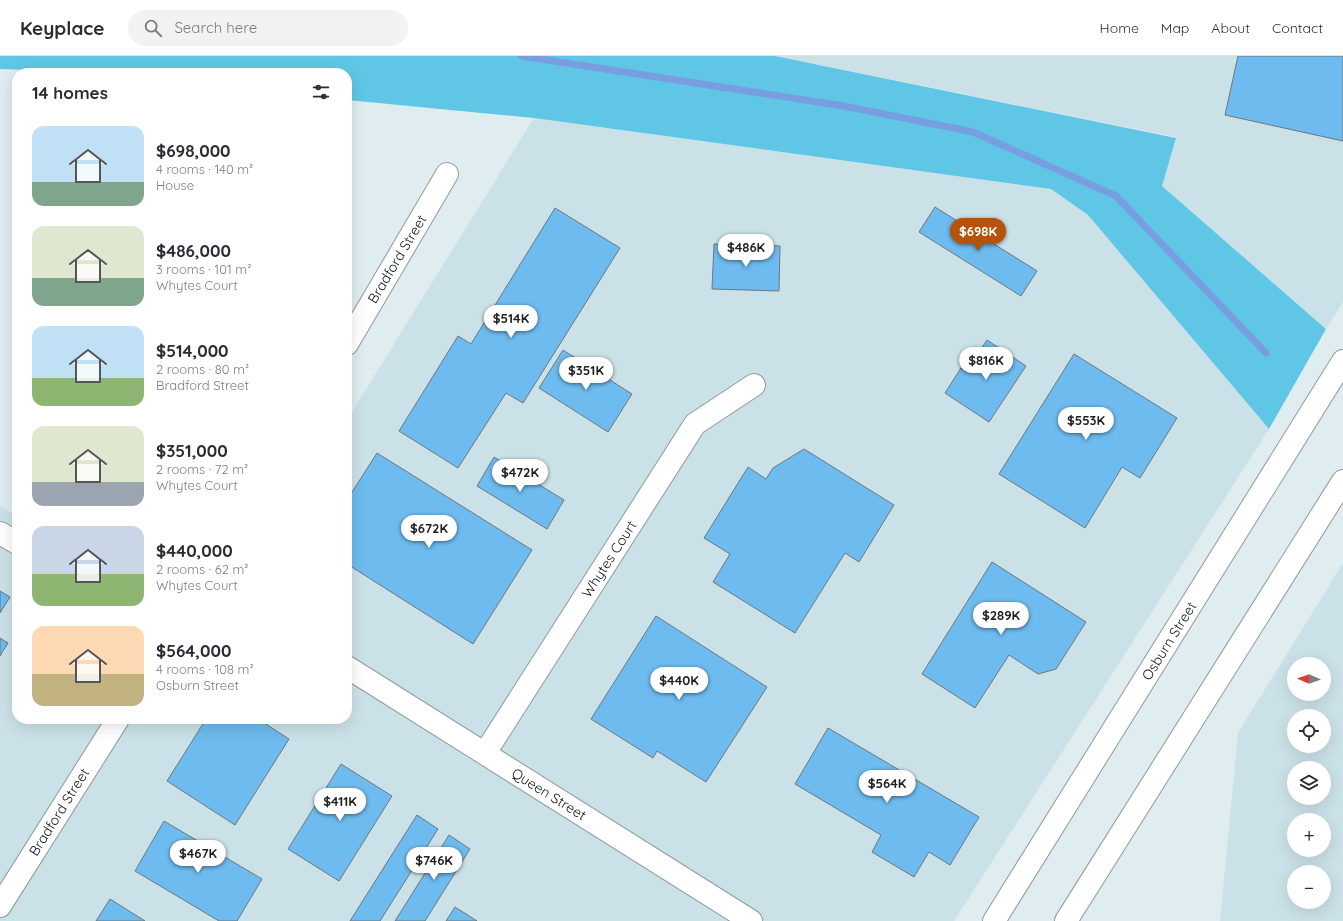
<!DOCTYPE html>
<html lang="en">
<head>
<meta charset="utf-8">
<style>
  body { margin:0; font-family:Quicksand,sans-serif; background:#f2f2f3; color:#2b2b33; height:100vh; display:flex; flex-direction:column; font-size:15px; white-space:nowrap }
  * { box-sizing:border-box; margin:0 }
  p { font-size:13px; color:#7c7c81 }
  .icon { flex:none; width:22px; height:22px; fill:none; stroke:currentColor; stroke-width:2; stroke-linecap:round; stroke-linejoin:round }
  .map { position:relative; flex:1; overflow:hidden }
  .sheet { position:absolute; left:12px; top:12px; width:340px; height:656px; display:flex; flex-direction:column; background:#fff; border-radius:16px; box-shadow:0 4px 16px #0002 }
  .sheet>* { flex:none }
  .needle { width:26px; rotate:272deg }
  .controls { position:absolute; left:1287px; top:601px; display:grid; gap:8px }
  .controls a { display:grid; place-items:center; width:44px; height:44px; border-radius:50%; background:#fff; box-shadow:0 4px 16px #0002; font-size:20px }
  .price { position:absolute; translate:-50% -34px; padding:0 9px; border-radius:14px; background:#fff; color:#222; font-size:13px; line-height:26px; filter:drop-shadow(0 1px 2px #0008) }
  .price::after { content:''; position:absolute; left:50%; top:24px; width:12px; height:9px; margin-left:-6px; background:inherit; clip-path:polygon(0 0,100% 0,50% 100%) }
  .price.current { background:#b45309; color:#fff }
  ul { padding:0; list-style:none }
  li { display:flex; align-items:center; gap:12px; height:100px; padding:0 20px }
  li span { display:grid; place-items:center; flex:none; width:112px; height:80px; border-radius:12px; color:#555 }
  li>.icon { margin-inline-start:auto }
  span .icon { width:48px; height:48px; fill:#fffc; stroke-width:1 }
  li b { font-size:17px }
  h2 { display:flex; justify-content:space-between; align-items:center; height:48px; padding:0 20px; font-size:17px }
  header { display:flex; align-items:center; gap:24px; box-sizing:border-box; height:56px; padding:0 20px; background:#fff; border-bottom:1px solid #e1e1e2 }
  header strong { font-size:19px }
  nav { display:flex; gap:22px; margin-inline-start:auto; font-size:14px }
  .search { width:280px; height:36px; background:#f2f2f3; display:flex; align-items:center; gap:10px; box-sizing:border-box; padding:0 14px; border-radius:22px; color:#7c7c81; font-size:15px }
  .map>svg:first-child { display:block }
  .built { fill:#cbe1e8; fill-rule:evenodd }
  .green { fill:#5fc7e5 }
  .lines { fill:none; stroke-linecap:round; stroke-linejoin:round }
  .stream { stroke:#779ee1; stroke-width:7 }
  .building { fill:#6dbbef; stroke:#6d777d }
  .minor-casing { stroke:#8e9a9e; stroke-width:24 }
  .minor { stroke:#fff; stroke-width:22 }
  .labels { text-anchor:middle; stroke-width:3; stroke-linejoin:round; paint-order:stroke }
  .street-label { font-size:14px; fill:#101416; stroke:#fff }
</style>
</head>
<body>
<header>
<strong>Keyplace</strong>
<div class="search"><svg class="icon" aria-label="search" viewBox="0 0 24 24"><circle cx="10" cy="10" r="6"/><path d="M15 15l6 6"/></svg>Search here</div>
<nav><a>Home</a><a>Map</a><a>About</a><a>Contact</a></nav>
</header>
<div class="map">
<svg width="1343" height="865" viewBox="0 0 1343 865">
  <rect width="100%" height="100%" fill="#dfecf0"/>
  <g class="built">
    <path d="M775,0H1343V246L1326,273L1162,130L1176,81Z"/>
    <path d="M534,62L1051,133L1088,159L1269,373L954,865H0V450L17,460V663H347V364Z"/>
    <path d="M1343,507V865H1220L1238,677ZM1294,608H1324V638H1294ZM1294,660H1324V690H1294ZM1294,712H1324V742H1294ZM1294,764H1324V794H1294ZM1294,816H1324V846H1294Z"/>
  </g>
  <path class="green" d="M0,0H775L1176,82L1162,130L1326,273L1269,373L1088,159L1051,133L534,62L347,44V17H67L32,14L0,13Z"/>
  <g class="lines">
    <path class="stream" d="M521,0L844,50L973,76L1116,140L1266,297"/>
  </g>
  <g class="building">
    <path d="M1238,0H1343V85L1225,59Z"/>
    <path d="M935,151L1037,215L1021,240L919,176Z"/>
    <path d="M555,152L620,192L523,347L506,337L458,412L399,375L458,280L471,288Z"/>
    <path d="M714,188L780,190L779,235L712,233Z"/>
    <path d="M987,284L1026,310L989,366L945,337L961,312L966,316Z"/>
    <path d="M563,294L632,338L608,376L539,332Z"/>
    <path d="M1074,298L1177,362L1140,422L1122,411L1085,472L999,418Z"/>
    <path d="M804,393L894,449L859,506L845,497L795,577L713,526L730,498L704,482L748,411L766,423L773,412Z"/>
    <path d="M377,397L532,494L473,588L347,508V444Z"/>
    <path d="M494,401L564,444L547,473L477,430Z"/>
    <path d="M992,506L1086,566L1056,613L1038,618L1009,599L975,652L922,618Z"/>
    <path d="M0,535L10,541L0,557Z"/>
    <path d="M656,560L767,631L706,726L657,695L653,702L591,663Z"/>
    <path d="M0,582L8,587L0,600Z"/>
    <path d="M206,663H258L289,683L235,769L167,725Z"/>
    <path d="M828,672L979,761L950,809L929,796L914,821L872,796L881,779L795,728Z"/>
    <path d="M341,708L392,740L339,825L288,793Z"/>
    <path d="M417,759L438,773L380,865H350Z"/>
    <path d="M164,765L262,823L237,865H219L135,815Z"/>
    <path d="M449,779L470,793L425,865H395Z"/>
    <path d="M110,843L145,865H96Z"/>
    <path d="M455,851L477,865H446Z"/>
  </g>
  <g class="lines">
    <defs>
      <g id="minor">
        <path d="M347,288L447,118"/>
        <path d="M0,477L17,487"/>
        <path d="M347,611L751,865"/>
        <path d="M485,697L695,368L754,329"/>
        <path d="M0,850L118,663"/>
        <path d="M994,865L1343,305"/>
        <path d="M1066,865L1343,425"/>
      </g>
    </defs>
    <use href="#minor" class="minor-casing"/>
    <use href="#minor" class="minor"/>
  </g>
  <g class="labels">
    <g class="street-label">
      <text transform="translate(397 203) rotate(-59)" y="5">Bradford Street</text>
      <text transform="translate(609 503) rotate(-57)" y="5">Whytes Court</text>
      <text transform="translate(1169 585) rotate(-58)" y="5">Osburn Street</text>
      <text transform="translate(549 738) rotate(32)" y="5">Queen Street</text>
      <text transform="translate(59 756) rotate(-58)" y="5">Bradford Street</text>
    </g>
  </g>
</svg>
<div class="controls">
<a><svg class="needle" viewBox="-14 -14 28 28"><path d="M0-13l5 13h-10z" fill="#e53935"/><path d="M0 13l5-13h-10z" fill="#7c7c81"/></svg></a>
<a><svg class="icon" aria-label="locate" viewBox="0 0 24 24"><circle cx="12" cy="12" r="6"/><path d="M12 2v4M12 18v4M2 12h4M18 12h4"/></svg></a>
<a><svg class="icon" aria-label="layers" viewBox="0 0 24 24"><path d="M12 4l9 5-9 5-9-5zM3 14l9 5 9-5"/></svg></a>
<a>+</a>
<a>−</a>
</div>
<b class="price current" style="left:978px;top:196px">$698K</b>
<b class="price" style="left:746px;top:212px">$486K</b>
<b class="price" style="left:511px;top:283px">$514K</b>
<b class="price" style="left:986px;top:325px">$816K</b>
<b class="price" style="left:586px;top:335px">$351K</b>
<b class="price" style="left:1086px;top:385px">$553K</b>
<b class="price" style="left:520px;top:437px">$472K</b>
<b class="price" style="left:429px;top:493px">$672K</b>
<b class="price" style="left:1001px;top:580px">$289K</b>
<b class="price" style="left:679px;top:645px">$440K</b>
<b class="price" style="left:887px;top:748px">$564K</b>
<b class="price" style="left:340px;top:766px">$411K</b>
<b class="price" style="left:198px;top:818px">$467K</b>
<b class="price" style="left:434px;top:825px">$746K</b>
<section class="sheet">
<h2>14 homes<svg class="icon" aria-label="filters" viewBox="0 0 24 24"><path d="M4 7h16M4 17h16"/><circle cx="9" cy="7" r="2"/><circle cx="15" cy="17" r="2"/></svg></h2>
<ul>
<li><span style="background:linear-gradient(#bfe0f5 70%,#7fa58c 0)"><svg class="icon" aria-label="home" viewBox="0 0 24 24"><path d="M3 11l9-7 9 7M6 9v11h12V9"/></svg></span><div><b>$698,000</b><p>4 rooms · 140 m²</p><p>House</p></div></li>
<li><span style="background:linear-gradient(#dfe7d0 65%,#7fa58c 0)"><svg class="icon" aria-label="home" viewBox="0 0 24 24"><path d="M3 11l9-7 9 7M6 9v11h12V9"/></svg></span><div><b>$486,000</b><p>3 rooms · 101 m²</p><p>Whytes Court</p></div></li>
<li><span style="background:linear-gradient(#bfe0f5 65%,#8fb573 0)"><svg class="icon" aria-label="home" viewBox="0 0 24 24"><path d="M3 11l9-7 9 7M6 9v11h12V9"/></svg></span><div><b>$514,000</b><p>2 rooms · 80 m²</p><p>Bradford Street</p></div></li>
<li><span style="background:linear-gradient(#dfe7d0 70%,#9aa5b1 0)"><svg class="icon" aria-label="home" viewBox="0 0 24 24"><path d="M3 11l9-7 9 7M6 9v11h12V9"/></svg></span><div><b>$351,000</b><p>2 rooms · 72 m²</p><p>Whytes Court</p></div></li>
<li><span style="background:linear-gradient(#c9d6e8 60%,#8fb573 0)"><svg class="icon" aria-label="home" viewBox="0 0 24 24"><path d="M3 11l9-7 9 7M6 9v11h12V9"/></svg></span><div><b>$440,000</b><p>2 rooms · 62 m²</p><p>Whytes Court</p></div></li>
<li><span style="background:linear-gradient(#ffd9b3 60%,#c2b280 0)"><svg class="icon" aria-label="home" viewBox="0 0 24 24"><path d="M3 11l9-7 9 7M6 9v11h12V9"/></svg></span><div><b>$564,000</b><p>4 rooms · 108 m²</p><p>Osburn Street</p></div></li>
</ul>
</section>
</div>
</body>
</html>
